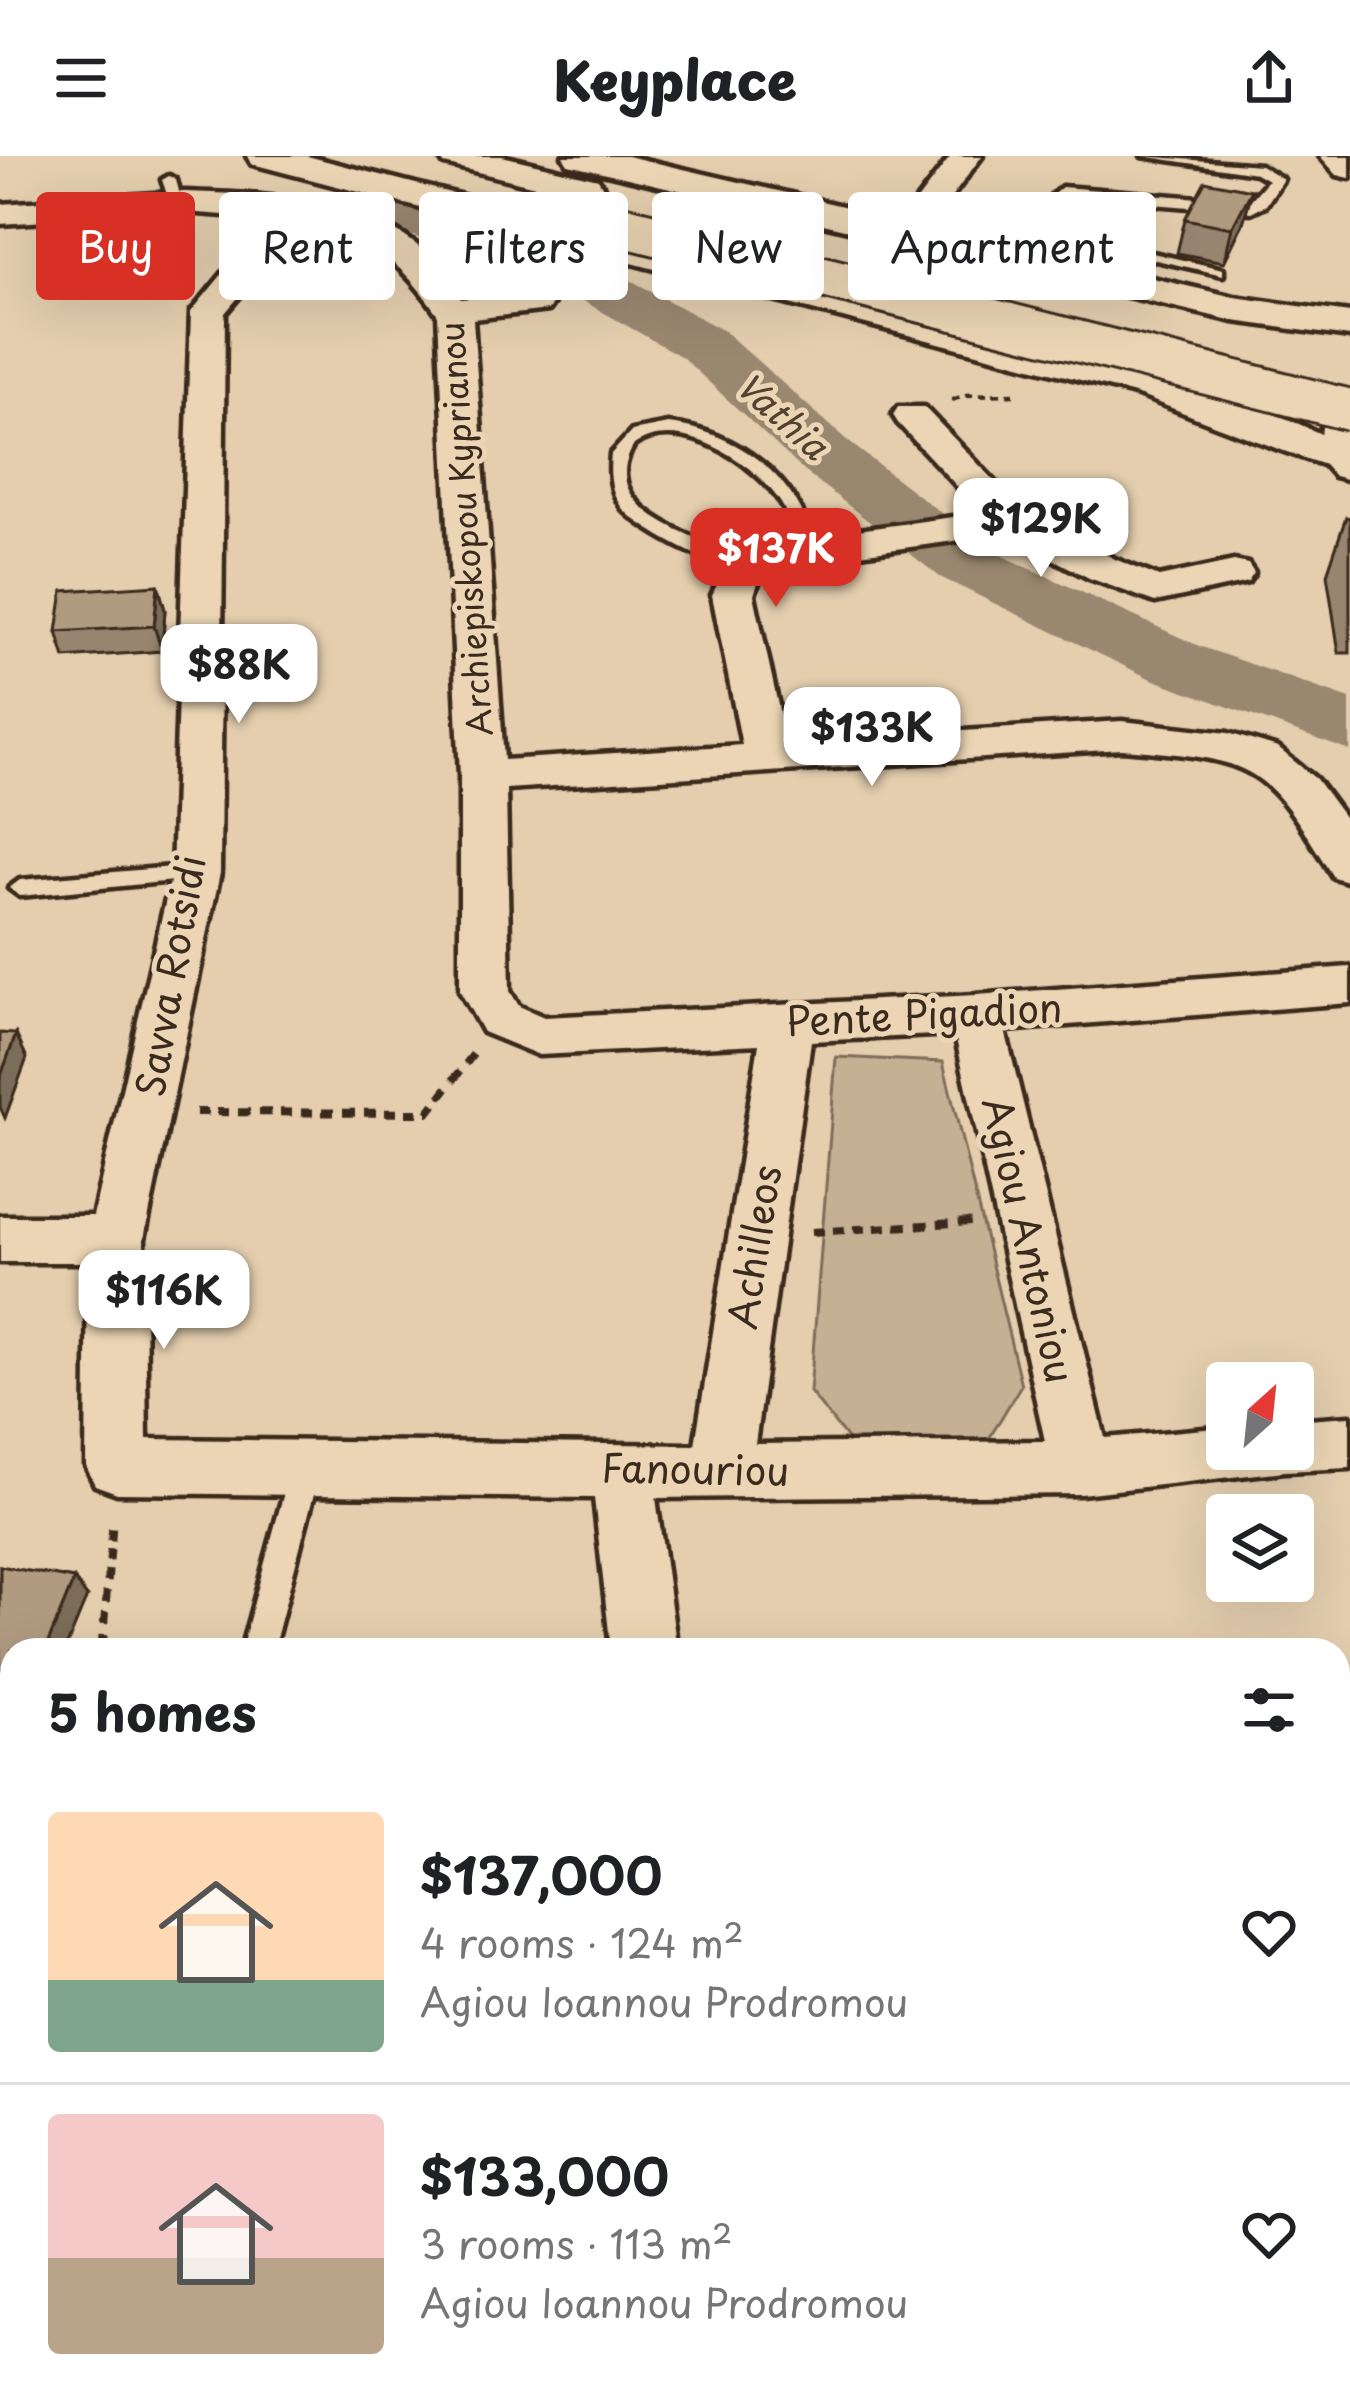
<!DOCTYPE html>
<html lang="en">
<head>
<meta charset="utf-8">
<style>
  body { margin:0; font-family:"Playpen Sans",sans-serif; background:#f6f6f6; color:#202124; height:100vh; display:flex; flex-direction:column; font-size:45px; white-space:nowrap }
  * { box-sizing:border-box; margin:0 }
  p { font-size:39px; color:#757577 }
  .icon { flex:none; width:66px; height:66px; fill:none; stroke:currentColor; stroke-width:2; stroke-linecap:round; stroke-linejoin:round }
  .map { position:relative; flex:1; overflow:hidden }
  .panel { position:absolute; left:0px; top:1482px; width:1350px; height:771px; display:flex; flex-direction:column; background:#fff; border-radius:36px 36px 0 0; box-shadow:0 12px 48px #0002 }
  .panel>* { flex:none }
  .hud { position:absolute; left:36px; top:36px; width:1278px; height:108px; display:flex; gap:24px }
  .needle { width:78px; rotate:27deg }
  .buttons { position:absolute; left:1206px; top:1206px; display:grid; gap:24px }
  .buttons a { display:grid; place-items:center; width:108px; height:108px; border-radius:12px; background:#fff; box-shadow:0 12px 48px #0002; font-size:60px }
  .price { position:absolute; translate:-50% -102px; padding:0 27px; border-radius:24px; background:#fff; color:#222; font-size:39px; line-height:78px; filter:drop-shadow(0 3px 6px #0008) }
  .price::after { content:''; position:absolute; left:50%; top:72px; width:36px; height:27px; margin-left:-18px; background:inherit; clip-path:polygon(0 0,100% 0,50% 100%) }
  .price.on { background:#d93025; color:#fff }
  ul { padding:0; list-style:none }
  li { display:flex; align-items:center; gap:36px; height:300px; padding:0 48px }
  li+li { border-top:3px solid #e0e0e0 }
  li span { display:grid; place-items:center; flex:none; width:336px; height:240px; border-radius:12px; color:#555 }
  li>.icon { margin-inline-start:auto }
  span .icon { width:144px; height:144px; fill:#fffc; stroke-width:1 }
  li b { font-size:51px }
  h2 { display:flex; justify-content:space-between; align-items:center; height:144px; padding:0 48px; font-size:51px }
  .tag { padding:0 42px; border-radius:12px; background:#fff; box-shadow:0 12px 48px #0002; font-size:42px; line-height:108px }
  .tag.on { background:#d93025; color:#fff }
  header { display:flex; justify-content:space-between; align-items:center; height:156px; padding:0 48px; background:#fff; font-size:54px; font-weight:800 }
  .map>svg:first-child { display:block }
  .green { fill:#c5b094; stroke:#806d59; stroke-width:3 }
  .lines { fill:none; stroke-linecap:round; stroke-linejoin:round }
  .river { fill:#9a876f; fill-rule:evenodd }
  .service-casing { stroke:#3b2a1e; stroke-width:9 }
  .minor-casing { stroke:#3b2a1e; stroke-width:9 }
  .tertiary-casing { stroke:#3b2a1e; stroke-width:9 }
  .secondary-casing { stroke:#3b2a1e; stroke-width:9 }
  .trunk-casing { stroke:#3b2a1e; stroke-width:9 }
  .path-far2 { stroke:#3b2a1e; stroke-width:4.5; stroke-dasharray:8 6; stroke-linecap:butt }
  .path-far1 { stroke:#3b2a1e; stroke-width:8; stroke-dasharray:12 9; stroke-linecap:butt }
  .path { stroke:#3b2a1e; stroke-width:9; stroke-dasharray:15 12; stroke-linecap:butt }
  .service { fill:#ebd5b4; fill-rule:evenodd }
  .minor { fill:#ebd5b4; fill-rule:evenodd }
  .tertiary { fill:#ebd5b4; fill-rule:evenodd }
  .secondary { fill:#ebd5b4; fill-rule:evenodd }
  .trunk { fill:#ebd5b4; fill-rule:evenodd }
  .trunk-bridge-casing { stroke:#3b2a1e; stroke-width:46; stroke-linecap:butt }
  .trunk-bridge { stroke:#ebd5b4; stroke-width:40 }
  .wall { fill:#97856f; stroke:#3b2a1e; stroke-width:3 }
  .shaded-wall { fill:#7b6c5a; stroke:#3b2a1e; stroke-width:3 }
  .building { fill:#b09b81; stroke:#3b2a1e; stroke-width:3 }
  .labels { text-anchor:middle; stroke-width:10; stroke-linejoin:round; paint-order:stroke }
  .far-street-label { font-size:33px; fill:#3b2a1e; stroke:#ebd5b4 }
  .far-water-label { font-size:36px; font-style:italic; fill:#534132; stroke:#ebd5b4 }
  .street-label { font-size:39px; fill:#3b2a1e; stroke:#ebd5b4 }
</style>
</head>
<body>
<header><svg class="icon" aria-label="menu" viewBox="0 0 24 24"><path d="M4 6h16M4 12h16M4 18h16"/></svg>Keyplace<svg class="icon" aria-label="share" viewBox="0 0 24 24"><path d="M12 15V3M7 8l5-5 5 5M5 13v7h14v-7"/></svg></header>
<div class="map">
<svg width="1350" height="2251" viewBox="0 0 1350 2251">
  <rect width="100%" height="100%" fill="#e4ceae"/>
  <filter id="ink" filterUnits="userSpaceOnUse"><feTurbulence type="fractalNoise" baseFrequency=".00833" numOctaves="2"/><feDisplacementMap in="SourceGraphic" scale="24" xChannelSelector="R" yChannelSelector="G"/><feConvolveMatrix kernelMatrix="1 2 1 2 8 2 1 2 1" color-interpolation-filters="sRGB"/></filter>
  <g filter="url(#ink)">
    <path class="green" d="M836,901L943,906L1021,1229L987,1286L858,1297L810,1236Z"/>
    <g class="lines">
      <path class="river" d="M401,41L597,106L724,175L849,286L988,393L1199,490L1350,543V595L1149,522L940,421L803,314L682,201L557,130L382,69L374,57L382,45Z"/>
      <defs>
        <g id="service">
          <path d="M1142,0L1260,9L1283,23L1266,49L1251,56L1066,41L1043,61L1042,72L1223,113V119L1026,75L1031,57L1062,31L1249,46L1268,24L1256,17Z"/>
          <path d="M169,20L176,24L183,50L170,47L162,24Z"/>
          <path d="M668,268C737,275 801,323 814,393L812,397L796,393C793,377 789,361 781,347C755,306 680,258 634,289C590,362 720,383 754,411C734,425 638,372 622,352C610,335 609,318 611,298L632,275Z"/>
          <path d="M196,709L207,717L204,722L20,740L9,732L20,724Z"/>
          <path d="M306,1298L316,1302L321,1311L273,1494H241L291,1311L296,1302Z"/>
        </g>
        <g id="minor">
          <path d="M951,0H982L942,54H920L915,47Z"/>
          <path d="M185,36C268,39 372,41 434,104C444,115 452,131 461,143L536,137L548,140L553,147L548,154L473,163L504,604L742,589L712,439L730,402L778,385L982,357L898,267L893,259L898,251H924L1025,357L1117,404L1159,421L1234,405L1248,408L1254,417L1248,426L1155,446L1089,422L1005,378L787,408L761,418L754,439L786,586L1122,565L1228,577L1278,592L1316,623L1350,669V726L1333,721C1263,606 1257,604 1122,593L506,633L510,835L519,850L544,861L976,839L1350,811V847L1005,874L1105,1282L1227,1271V1293H1293V1264L1350,1260V1312L1285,1315L1081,1338L656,1342L677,1494H611L594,1342L117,1337L95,1329L86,1310L88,1106H0V1060H93L172,717L191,156L224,116L302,65L185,56L0,68V48ZM332,74C383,92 408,115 438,159L460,620V835L483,876L539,899L759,888L695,1289L147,1283L144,1083L220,717L225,157L248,130ZM955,878L1045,1285L755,1288L811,885Z"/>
          <path d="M1350,1792V1866L1338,1867V1793Z"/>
          <path d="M12,1929V2005L0,2008V1932Z"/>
          <path d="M122,2241H204L207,2251H123Z"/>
          <path d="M951,2241H1033L1036,2251H952Z"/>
        </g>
        <path id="tertiary" d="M1320,0H1350V22L1337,19Z"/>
        <path id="secondary" d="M1350,236V324L1334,320L1319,303L1323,260L1335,240Z"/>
        <g id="trunk">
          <path d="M247,0H307L1168,221L1290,264L1350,291V314C1335,318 1168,250 1138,239L252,8Z"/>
          <path d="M439,0H502L598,23L603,31L598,39L585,42L444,8Z"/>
          <path d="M563,0H627L1234,141L1350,157V181L1234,165L581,11L568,8Z"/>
        </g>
      </defs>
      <use href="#service" class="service-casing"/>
      <use href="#minor" class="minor-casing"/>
      <use href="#tertiary" class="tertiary-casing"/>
      <use href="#secondary" class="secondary-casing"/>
      <use href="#trunk" class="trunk-casing"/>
      <path class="path-far2" d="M952,244L966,239L1014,238"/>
      <g class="path-far1">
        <path d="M196,956L428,957L475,896"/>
        <path d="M812,1076L971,1066"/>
        <path d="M104,1468L113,1364"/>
      </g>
      <path class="path" d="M102,1494L104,1465"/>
      <use href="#service" class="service"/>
      <use href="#minor" class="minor"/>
      <use href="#tertiary" class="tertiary"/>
      <use href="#secondary" class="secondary"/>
      <use href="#trunk" class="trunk"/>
      <defs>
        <path id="trunk-bridge" d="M558,54L1350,254"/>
      </defs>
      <use href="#trunk-bridge" class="trunk-bridge-casing"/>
      <use href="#trunk-bridge" class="trunk-bridge"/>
    </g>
    <g class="wall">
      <path d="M1252,34L1243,67L1224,106L1177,97L1185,63Z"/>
      <path d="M1346,361L1350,362V497H1339L1327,418Z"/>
      <path d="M158,429L165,454L162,495L65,502L57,476Z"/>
      <path d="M0,1410L87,1441L12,1494V1594L0,1592Z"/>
      <path d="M1338,2003L1350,2051V2112L1338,2115Z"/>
      <path d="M1161,2241H1324L1326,2248L1306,2251H1163Z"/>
    </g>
    <g class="shaded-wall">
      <path d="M1252,34L1243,67L1224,106L1232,72Z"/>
      <path d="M158,429L165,454L162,495L154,470Z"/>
      <path d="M16,878L27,902L5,962L0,951V922Z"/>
      <path d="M74,1423L87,1441L65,1494H45Z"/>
    </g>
    <g class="building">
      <path d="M1205,25L1252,34L1232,72L1185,63Z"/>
      <path d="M158,429L154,470L57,476L63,435Z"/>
      <path d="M0,877L16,878L0,922Z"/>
      <path d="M0,1410L74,1423L45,1494H12V1575L10,1580L0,1578Z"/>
      <path d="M1338,2003L1350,2051V2108L1338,2109Z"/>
      <path d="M1181,2241H1324L1326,2248L1279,2251H1183Z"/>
    </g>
  </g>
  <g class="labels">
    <g class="far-street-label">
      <text transform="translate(466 373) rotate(-94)" y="12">Archiepiskopou Kyprianou</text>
    </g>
    <g class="far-water-label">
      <text transform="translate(782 260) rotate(42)" y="13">Vathia</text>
    </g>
    <g class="street-label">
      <text transform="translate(171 820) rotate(-80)" y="14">Savva Rotsidi</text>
      <text transform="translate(924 859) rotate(-3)" y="14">Pente Pigadion</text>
      <text transform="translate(1028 1084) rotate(77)" y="14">Agiou Antoniou</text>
      <text transform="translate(755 1091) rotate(-81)" y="14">Achilleos</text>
      <text transform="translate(695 1314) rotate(1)" y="14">Fanouriou</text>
    </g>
  </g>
</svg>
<div class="buttons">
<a><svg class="needle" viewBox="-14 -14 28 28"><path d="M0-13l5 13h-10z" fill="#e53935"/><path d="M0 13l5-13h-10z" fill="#757577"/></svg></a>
<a><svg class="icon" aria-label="layers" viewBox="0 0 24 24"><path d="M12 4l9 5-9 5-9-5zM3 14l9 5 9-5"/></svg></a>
</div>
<b class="price" style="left:1041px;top:424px">$129K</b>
<b class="price on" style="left:776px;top:454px">$137K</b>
<b class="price" style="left:239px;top:570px">$88K</b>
<b class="price" style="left:872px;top:633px">$133K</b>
<b class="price" style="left:164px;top:1196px">$116K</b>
<div class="hud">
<a class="tag on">Buy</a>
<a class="tag">Rent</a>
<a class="tag">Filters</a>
<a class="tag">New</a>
<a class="tag">Apartment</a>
</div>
<section class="panel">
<h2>5 homes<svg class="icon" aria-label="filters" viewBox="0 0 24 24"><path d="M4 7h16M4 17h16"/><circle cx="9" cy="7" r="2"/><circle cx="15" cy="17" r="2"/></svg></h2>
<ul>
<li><span style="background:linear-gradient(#ffd9b3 70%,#7fa58c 0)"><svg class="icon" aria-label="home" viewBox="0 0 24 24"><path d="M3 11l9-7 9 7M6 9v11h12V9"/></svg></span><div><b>$137,000</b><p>4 rooms · 124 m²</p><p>Agiou Ioannou Prodromou</p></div><svg class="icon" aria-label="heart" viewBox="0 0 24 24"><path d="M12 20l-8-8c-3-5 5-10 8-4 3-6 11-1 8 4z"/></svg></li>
<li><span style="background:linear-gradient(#f6c9c9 60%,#b9a48a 0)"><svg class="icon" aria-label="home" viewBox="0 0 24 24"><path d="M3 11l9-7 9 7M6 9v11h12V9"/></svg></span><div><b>$133,000</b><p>3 rooms · 113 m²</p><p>Agiou Ioannou Prodromou</p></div><svg class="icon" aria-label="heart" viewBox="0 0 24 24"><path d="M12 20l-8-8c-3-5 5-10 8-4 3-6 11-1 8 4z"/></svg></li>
</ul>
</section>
</div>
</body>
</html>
